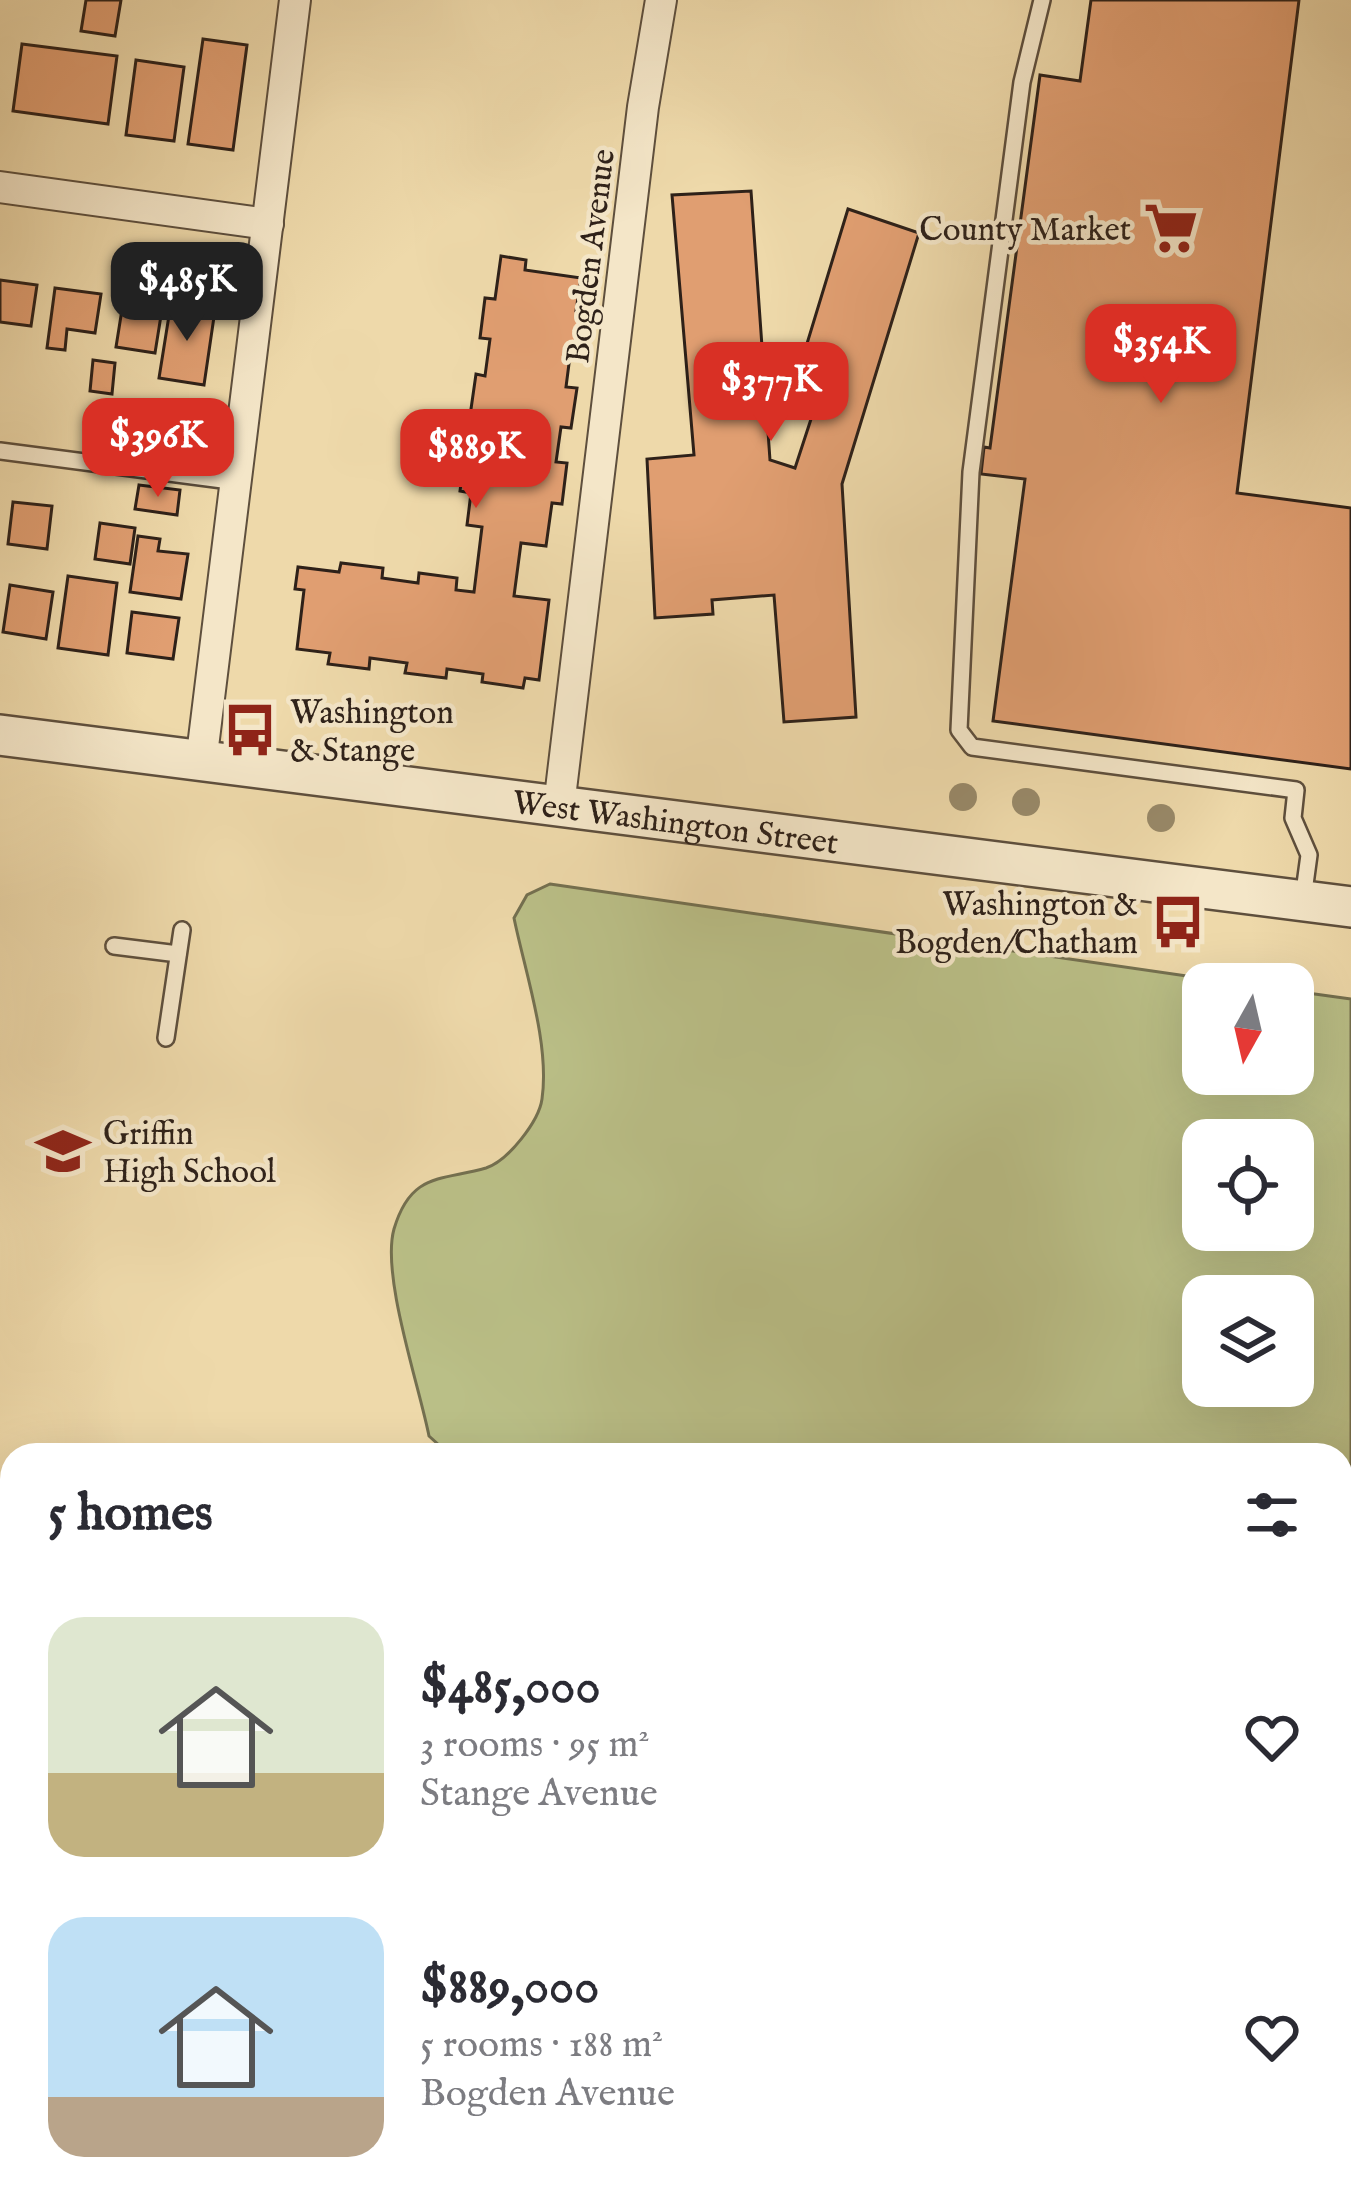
<!DOCTYPE html>
<html lang="en">
<head>
<meta charset="utf-8">
<style>
  body { margin:0; font-family:"IM FELL English",serif; background:#f2f2f3; color:#2b2b33; height:100vh; display:flex; flex-direction:column; font-size:45px; white-space:nowrap }
  * { box-sizing:border-box; margin:0 }
  p { font-size:39px; color:#7c7c81 }
  .icon { flex:none; width:66px; height:66px; fill:none; stroke:currentColor; stroke-width:2; stroke-linecap:round; stroke-linejoin:round }
  .map { position:relative; flex:1; overflow:hidden }
  .details { position:absolute; left:0px; top:1443px; width:1353px; height:771px; display:flex; flex-direction:column; background:#fff; border-radius:36px 36px 0 0; box-shadow:0 12px 48px #0002 }
  .details>* { flex:none }
  .needle { width:78px; rotate:188deg }
  .buttons { position:absolute; left:1182px; top:963px; display:grid; gap:24px }
  .buttons a { display:grid; place-items:center; width:132px; height:132px; border-radius:24px; background:#fff; box-shadow:0 12px 48px #0002; font-size:60px }
  .price { position:absolute; translate:-50% -102px; padding:0 27px; border-radius:24px; background:#d93025; color:#fff; font-size:39px; line-height:78px; filter:drop-shadow(0 3px 6px #0008) }
  .price::after { content:''; position:absolute; left:50%; top:72px; width:36px; height:27px; margin-left:-18px; background:inherit; clip-path:polygon(0 0,100% 0,50% 100%) }
  .price.selected { background:#222; color:#fff }
  ul { padding:0; list-style:none }
  li { display:flex; align-items:center; gap:36px; height:300px; padding:0 48px }
  li span { display:grid; place-items:center; flex:none; width:336px; height:240px; border-radius:36px; color:#555 }
  li>.icon { margin-inline-start:auto }
  span .icon { width:144px; height:144px; fill:#fffc; stroke-width:1 }
  li b { font-size:51px }
  h2 { display:flex; justify-content:space-between; align-items:center; height:144px; padding:0 48px; font-size:51px }
  .map>svg:first-child { display:block }
  .green { fill:#babf87; stroke:#747050; stroke-width:3; fill-rule:evenodd }
  .building { fill:#e09e71; stroke:#2e2119; stroke-width:3 }
  .lines { fill:none; stroke-linecap:round; stroke-linejoin:round }
  .service-casing { stroke:#5e4f3d; stroke-width:20 }
  .minor-casing { stroke:#5e4f3d; stroke-width:34 }
  .tertiary-casing { stroke:#5e4f3d; stroke-width:44 }
  .service { stroke:#f4e6c8; stroke-width:15 }
  .minor { stroke:#f4e6c8; stroke-width:30 }
  .tertiary { stroke:#f4e6c8; stroke-width:39 }
  .tree { fill:#988969 }
  .labels { text-anchor:middle; stroke-width:9; stroke-linejoin:round; paint-order:stroke }
  .poi-label { font-size:33px; fill:#2e2119; stroke:#f4e6c8; text-anchor:end }
  .street-label { font-size:33px; fill:#2e2119; stroke:#f4e6c8 }
</style>
</head>
<body>
<div class="map">
<svg width="1351" height="2212" viewBox="0 0 1351 2212">
  <rect width="100%" height="100%" fill="#eed9aa"/>
  <filter id="stains"><feTurbulence type="fractalNoise" baseFrequency=".00167" numOctaves="4"/><feColorMatrix values="0 0 0 0 .2 0 0 0 0 .09 0 0 0 0 .02 0 0 0 .5 -.17"/></filter>
  <radialGradient id="worn" r=".72"><stop offset=".6" stop-color="#630" stop-opacity="0"/><stop offset="1" stop-color="#630" stop-opacity=".3"/></radialGradient>
  <g class="green">
    <path d="M550,884L1242,984H1203V1074H1293V991L1351,999V1684L1341,1680V1455H450L429,1436C419,1385 381,1275 394,1229C411,1172 441,1181 486,1168C508,1161 539,1121 542,1099C550,1044 525,972 514,918L527,895ZM1203,1140H1293V1230H1203ZM1203,1296H1293V1386H1203Z"/>
    <path d="M12,1866V2202H786L783,2212H0V1948Z"/>
  </g>
  <g class="building">
    <path d="M86,0H121L115,36L81,31Z"/>
    <path d="M1091,0H1299L1237,493L1351,508V769L993,721L1025,479L981,474L984,447L990,448L1040,75L1080,81Z"/>
    <path d="M203,39L247,45L233,150L188,144Z"/>
    <path d="M22,44L117,56L108,124L13,111Z"/>
    <path d="M136,60L184,67L174,141L126,135Z"/>
    <path d="M751,191L770,460L795,468L813,413L788,406L848,209L919,233L842,484L856,717L784,722L774,595L712,600L713,614L655,618L647,459L694,455L672,195Z"/>
    <path d="M501,256L526,260L525,270L581,278L576,311L584,312L580,350L571,348L566,387L577,388L571,428L561,427L556,462L567,463L562,504L552,503L546,546L521,543L514,596L549,600L539,680L525,678L523,688L482,682L483,674L447,669L446,678L405,673L407,663L370,658L369,669L328,664L330,653L297,649L304,590L295,589L298,567L339,572L341,563L383,568L382,578L418,583L419,573L457,578L456,590L474,592L482,527L467,525L471,493L460,491L465,452L474,453L479,417L470,416L476,374L485,376L490,339L480,338L485,298L495,299Z"/>
    <path d="M0,280L37,285L31,326L0,322Z"/>
    <path d="M55,288L101,294L95,333L67,329L65,350L47,348Z"/>
    <path d="M124,297L163,303L155,353L116,347Z"/>
    <path d="M171,303L215,310L204,385L159,378Z"/>
    <path d="M93,360L115,363L112,394L90,391Z"/>
    <path d="M156,412L196,417L190,460L150,454Z"/>
    <path d="M139,485L180,490L177,515L135,509Z"/>
    <path d="M13,502L52,506L47,549L8,544Z"/>
    <path d="M100,523L135,528L130,564L95,559Z"/>
    <path d="M138,536L160,539L158,551L188,554L181,599L130,592Z"/>
    <path d="M68,576L117,583L108,655L58,648Z"/>
    <path d="M10,585L53,592L46,639L3,632Z"/>
    <path d="M132,612L179,618L173,659L127,653Z"/>
  </g>
  <g class="lines">
    <defs>
      <g id="service">
        <path d="M1042,0L1022,82L971,472L959,730L972,747L1296,790L1293,818L1309,855L1303,899"/>
        <path d="M0,451L238,482"/>
        <path d="M114,946L178,954"/>
        <path d="M166,1038L182,930"/>
      </g>
      <g id="minor">
        <path d="M0,187L268,224"/>
        <path d="M201,763L295,0"/>
        <path d="M559,806L643,107L661,0"/>
      </g>
      <g id="tertiary">
        <path id="s1" d="M0,735L1351,907"/>
      </g>
    </defs>
    <use href="#service" class="service-casing"/>
    <use href="#minor" class="minor-casing"/>
    <use href="#tertiary" class="tertiary-casing"/>
    <use href="#service" class="service"/>
    <use href="#minor" class="minor"/>
    <use href="#tertiary" class="tertiary"/>
  </g>
  <g class="tree">
    <circle cx="963" cy="797" r="14"/>
    <circle cx="1026" cy="802" r="14"/>
    <circle cx="1161" cy="818" r="14"/>
  </g>
  <defs>
    <symbol id="supermarket-bare" viewBox="-9 -9 18 18"><path d="M-6-5.5h2.5l.6 2H6L4.5 2H-2.5L-4.4-4H-6ZM-1.5 3.2a1.3 1.3 0 1 0 .1 0ZM3 3.2a1.3 1.3 0 1 0 .1 0Z" fill="#8f2418" stroke="#f4e6c8" stroke-width="2.5" paint-order="stroke"/></symbol>
    <symbol id="bus-bare" viewBox="-9 -9 18 18"><path d="M-5-6H5V4H4V6H2V4H-2V6H-4V4H-5ZM-3.5-4V0h7V-4ZM-3.5 1.2v1.5H-2V1.2ZM2 1.2v1.5H3.5V1.2Z" fill="#8f2418" stroke="#f4e6c8" stroke-width="2.5" paint-order="stroke"/></symbol>
    <symbol id="school-bare" viewBox="-9 -9 18 18"><path d="M0-5L7-2L0 1L-7-2ZM-4 1L0 2.5L4 1V4Q0 6-4 4Z" fill="#8f2418" stroke="#f4e6c8" stroke-width="2.5" paint-order="stroke"/></symbol>
  </defs>
  <g fill-rule="evenodd">
    <use href="#supermarket-bare" x="1133" y="190" width="76" height="76"/>
    <use href="#bus-bare" x="212" y="692" width="76" height="76"/>
    <use href="#bus-bare" x="1140" y="884" width="76" height="76"/>
    <use href="#school-bare" x="25" y="1113" width="76" height="76"/>
  </g>
  <g class="labels">
    <g class="poi-label">
      <text x="1131" y="240">County Market</text>
      <text x="290" y="723" text-anchor="start">Washington<tspan x="290" dy="38">&amp; Stange</tspan></text>
      <text x="1138" y="915">Washington &amp;<tspan x="1138" dy="38">Bogden/Chatham</tspan></text>
      <text x="103" y="1144" text-anchor="start">Griffin<tspan x="103" dy="38">High School</tspan></text>
    </g>
    <g class="street-label">
      <text transform="translate(589 256) rotate(-83)" y="12">Bogden Avenue</text>
      <text dy="12" stroke="none"><textPath href="#s1" startOffset="681">West Washington Street</textPath></text>
    </g>
  </g>
  <rect width="100%" height="100%" filter="url(#stains)"/>
  <rect width="100%" height="100%" fill="url(#worn)"/>
</svg>
<div class="buttons">
<a><svg class="needle" viewBox="-14 -14 28 28"><path d="M0-13l5 13h-10z" fill="#e53935"/><path d="M0 13l5-13h-10z" fill="#7c7c81"/></svg></a>
<a><svg class="icon" aria-label="locate" viewBox="0 0 24 24"><circle cx="12" cy="12" r="6"/><path d="M12 2v4M12 18v4M2 12h4M18 12h4"/></svg></a>
<a><svg class="icon" aria-label="layers" viewBox="0 0 24 24"><path d="M12 4l9 5-9 5-9-5zM3 14l9 5 9-5"/></svg></a>
</div>
<b class="price selected" style="left:187px;top:344px">$485K</b>
<b class="price" style="left:1161px;top:406px">$354K</b>
<b class="price" style="left:771px;top:444px">$377K</b>
<b class="price" style="left:158px;top:500px">$396K</b>
<b class="price" style="left:476px;top:511px">$889K</b>
<section class="details">
<h2>5 homes<svg class="icon" aria-label="filters" viewBox="0 0 24 24"><path d="M4 7h16M4 17h16"/><circle cx="9" cy="7" r="2"/><circle cx="15" cy="17" r="2"/></svg></h2>
<ul>
<li><span style="background:linear-gradient(#dfe7d0 65%,#c2b280 0)"><svg class="icon" aria-label="home" viewBox="0 0 24 24"><path d="M3 11l9-7 9 7M6 9v11h12V9"/></svg></span><div><b>$485,000</b><p>3 rooms · 95 m²</p><p>Stange Avenue</p></div><svg class="icon" aria-label="heart" viewBox="0 0 24 24"><path d="M12 20l-8-8c-3-5 5-10 8-4 3-6 11-1 8 4z"/></svg></li>
<li><span style="background:linear-gradient(#bfe0f5 75%,#b9a48a 0)"><svg class="icon" aria-label="home" viewBox="0 0 24 24"><path d="M3 11l9-7 9 7M6 9v11h12V9"/></svg></span><div><b>$889,000</b><p>5 rooms · 188 m²</p><p>Bogden Avenue</p></div><svg class="icon" aria-label="heart" viewBox="0 0 24 24"><path d="M12 20l-8-8c-3-5 5-10 8-4 3-6 11-1 8 4z"/></svg></li>
</ul>
</section>
</div>
</body>
</html>
